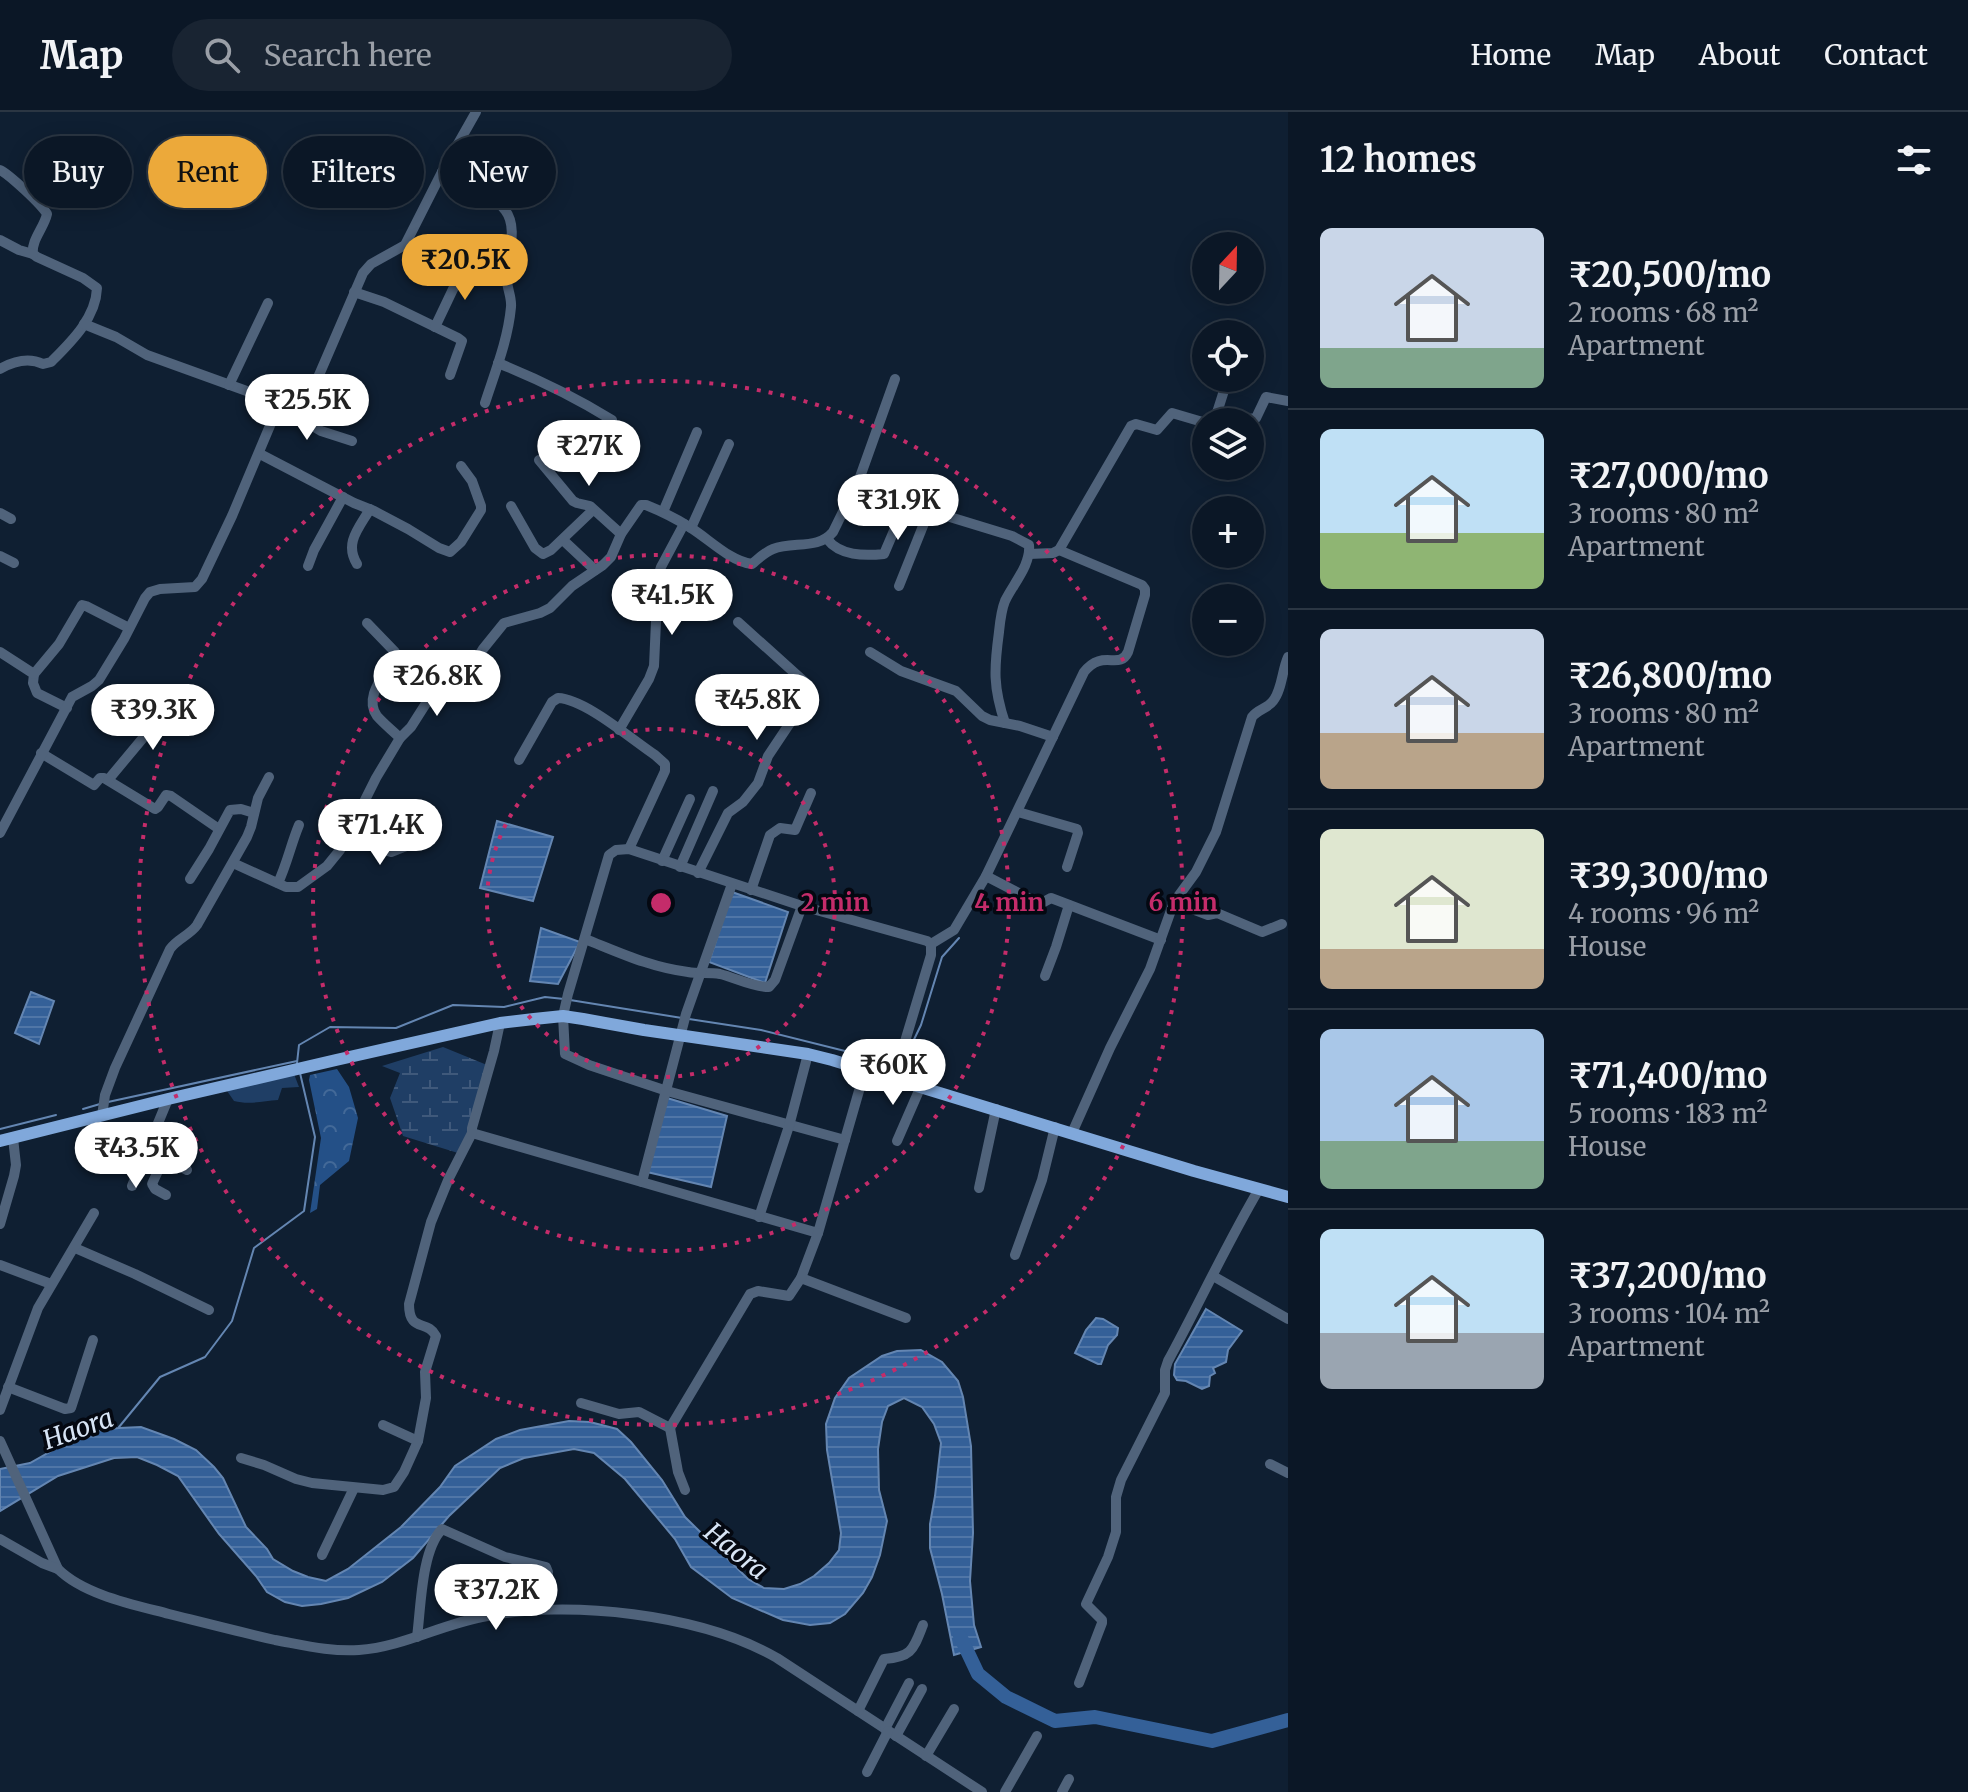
<!DOCTYPE html>
<html lang="en">
<head>
<meta charset="utf-8">
<style>
  body { margin:0; font-family:Merriweather,serif; background:#192432; color:#f1f3f6; height:100vh; display:flex; flex-direction:column; font-size:30px; white-space:nowrap }
  * { box-sizing:border-box; margin:0 }
  p { font-size:26px; color:#9a9fa7 }
  .icon { flex:none; width:44px; height:44px; fill:none; stroke:currentColor; stroke-width:2; stroke-linecap:round; stroke-linejoin:round }
  .map { position:relative; flex:1; overflow:hidden }
  .side { display:flex; flex-direction:column; background:#0b1726; width:680px }
  .side>* { flex:none }
  .guide { position:absolute; left:24px; top:24px; width:760px; height:72px; display:flex; gap:16px }
  .needle { width:52px; rotate:22deg }
  .tools { position:absolute; left:1192px; top:120px; display:grid; gap:16px }
  .tools a { display:grid; place-items:center; width:72px; height:72px; border-radius:50%; background:#0b1726; box-shadow:0 4px 20px #0003,0 0 0 2px #2b3643; font-size:40px }
  .price { position:absolute; translate:-50% -68px; padding:0 18px; border-radius:28px; background:#fff; color:#222; font-size:26px; line-height:52px; filter:drop-shadow(0 2px 4px #0008) }
  .price::after { content:''; position:absolute; left:50%; top:48px; width:24px; height:18px; margin-left:-12px; background:inherit; clip-path:polygon(0 0,100% 0,50% 100%) }
  .price.selected { background:#eca93a; color:#111 }
  ul { padding:0; list-style:none }
  li { display:flex; align-items:center; gap:24px; height:200px; padding:0 32px }
  li+li { border-top:2px solid #2b3643 }
  li span { display:grid; place-items:center; flex:none; width:224px; height:160px; border-radius:12px; color:#555 }
  li>.icon { margin-inline-start:auto }
  span .icon { width:96px; height:96px; fill:#fffc; stroke-width:1 }
  li b { font-size:34px }
  h2 { display:flex; justify-content:space-between; align-items:center; height:96px; padding:0 32px; font-size:34px }
  .chip { padding:0 28px; border-radius:36px; background:#0b1726; box-shadow:0 4px 20px #0003,0 0 0 2px #2b3643; font-size:28px; line-height:72px }
  .chip.selected { background:#eca93a; color:#111 }
  header { display:flex; align-items:center; gap:48px; box-sizing:border-box; height:112px; padding:0 40px; background:#0b1726; border-bottom:2px solid #2b3643 }
  header strong { font-size:38px }
  nav { display:flex; gap:44px; margin-inline-start:auto; font-size:28px }
  .search { width:560px; height:72px; background:#192432; display:flex; align-items:center; gap:20px; box-sizing:border-box; padding:0 28px; border-radius:44px; color:#9a9fa7; font-size:30px }
  main { display:flex; flex:1; min-height:0 }
  .map>svg:first-child { display:block }
  .green { fill:#1f3e65 }
  .forest { fill:url(#forest-crowns) }
  .wetland { fill:url(#wetland-marsh) }
  .water { fill:url(#water-rules); stroke:#6486b2; stroke-width:2 }
  .lines { fill:none; stroke-linecap:round; stroke-linejoin:round }
  .stream { stroke:#6486b2; stroke-width:2 }
  .river { stroke:#346098; stroke-width:14 }
  .minor { stroke:#50637b; stroke-width:10 }
  .major { stroke:#80a8db; stroke-width:12 }
  .ring { fill:none; stroke:#c42c6a; stroke-width:4; stroke-dasharray:4 8 }
  .labels { text-anchor:middle; stroke-width:7; stroke-linejoin:round; paint-order:stroke }
  .water-label { font-size:26px; font-style:italic; fill:#d7e4f5; stroke:#040811 }
  .centre { fill:#c42c6a; stroke:#040811; stroke-width:4 }
  .ring-label { font-size:24px; text-anchor:middle; font-weight:bold; fill:#c42c6a; stroke:#040811; stroke-width:7; stroke-linejoin:round; paint-order:stroke }
</style>
</head>
<body>
<header>
<strong>Map</strong>
<div class="search"><svg class="icon" aria-label="search" viewBox="0 0 24 24"><circle cx="10" cy="10" r="6"/><path d="M15 15l6 6"/></svg>Search here</div>
<nav><a>Home</a><a>Map</a><a>About</a><a>Contact</a></nav>
</header>
<main>
<div class="map">
<svg width="1288" height="1680" viewBox="0 0 1288 1680">
  <defs>
    <pattern id="forest-crowns" width="20" height="18" patternUnits="userSpaceOnUse" patternTransform="scale(2)"><rect width="20" height="18" fill="#245087"/><path d="M2 6a3 3 0 1 1 6 0M12 15a3 3 0 1 1 6 0" fill="none" stroke="#436998"/></pattern>
    <pattern id="wetland-marsh" width="20" height="14" patternUnits="userSpaceOnUse" patternTransform="scale(2)"><rect width="20" height="14" fill="#1f3e65"/><path d="M1 5h8M5 5V1M11 12h8M15 12V8" fill="none" stroke="#3f597b"/></pattern>
    <pattern id="water-rules" width="6" height="5" patternUnits="userSpaceOnUse" patternTransform="scale(2)"><rect width="6" height="5" fill="#346098"/><path d="M0 2.5h6" fill="none" stroke="#5076a7"/></pattern>
  </defs>
  <rect width="100%" height="100%" fill="#0f1f32"/>
  <path class="green" d="M294,962L299,975L282,976L278,988C263,989 249,993 234,989L225,976Z"/>
  <path class="forest" d="M337,957L349,975L358,1006L349,1049L320,1073L317,1097L310,1101L321,1026L309,968L310,963Z"/>
  <path class="wetland" d="M443,935L487,953L471,1025L458,1041L403,1024L390,986L400,961L382,954Z"/>
  <g class="water">
    <path d="M497,709L553,725L533,789L480,776Z"/>
    <path d="M732,780L788,800L765,871L709,850Z"/>
    <path d="M541,816L580,830L558,872L530,869Z"/>
    <path d="M31,880L54,889L39,932L15,921Z"/>
    <path d="M667,986L727,1004L711,1075L647,1060Z"/>
    <path d="M1206,1197L1242,1219L1228,1238L1226,1250L1213,1256L1215,1261L1210,1264L1209,1274L1202,1277L1186,1269L1177,1268L1174,1263L1175,1252Z"/>
    <path d="M1096,1206L1103,1207L1118,1216L1117,1223L1108,1233L1101,1252H1098L1075,1241L1086,1218Z"/>
    <path d="M921,1238L942,1250L958,1269L963,1285L971,1334L973,1421L970,1469L974,1513L981,1535L954,1543L942,1482L930,1436V1412L935,1384L941,1331L934,1312L922,1295L904,1286L888,1294L882,1310L878,1337L879,1378L887,1409L880,1443L872,1465L863,1481L845,1502L830,1511L810,1513L783,1508L732,1486L691,1455L675,1427L625,1367L594,1341L574,1337L524,1346L500,1356L449,1404L413,1446L382,1470L348,1486L321,1492L302,1494L285,1490L267,1480L256,1464L219,1422L178,1364L157,1353L137,1345L114,1346L58,1364L0,1399V1357L30,1351L71,1328L95,1319L119,1316L141,1315L174,1327L196,1338L214,1355L223,1366L246,1415L267,1437L273,1447L293,1459L308,1465L326,1469L348,1457L401,1415L440,1375L455,1354L496,1327L520,1318L569,1309L590,1310L617,1317L631,1330L662,1368L685,1405L748,1467L764,1476L784,1477L800,1472L814,1464L829,1451L839,1438L841,1421L827,1338L826,1312L835,1286L849,1266L882,1244L897,1239Z"/>
  </g>
  <g class="lines">
    <g class="stream">
      <path d="M570,888L682,906"/>
      <path d="M689,907L761,918L893,951"/>
      <path d="M906,944L921,913L942,845L959,826"/>
      <path d="M297,951L299,933L330,915L396,916L453,893L504,895L545,885L564,887"/>
      <path d="M108,990L297,949"/>
      <path d="M83,997L100,992"/>
      <path d="M0,1017L56,1003"/>
      <path d="M119,1315L160,1265L205,1245L232,1209L254,1136L304,1099L315,1025L300,961"/>
    </g>
    <path class="river" d="M960,1524L978,1562L1006,1585L1055,1609L1095,1605L1212,1629L1288,1608"/>
    <g class="minor">
      <path d="M0,58C9,62 42,93 47,102C44,116 31,128 33,142L37,145L83,166L97,176C96,206 71,230 51,250L43,252C28,245 14,249 0,257"/>
      <path d="M442,60C463,70 491,79 505,98C519,116 507,144 507,165C506,175 512,184 511,195C508,228 495,260 485,291"/>
      <path d="M0,128L19,138L33,142"/>
      <path d="M405,133L443,136L473,157L487,164L506,168"/>
      <path d="M354,180L384,190L458,226L462,229L461,232L450,263"/>
      <path d="M84,212L116,225L147,243L266,286L321,319L352,329"/>
      <path d="M435,215L465,152"/>
      <path d="M498,251C538,267 575,285 612,308"/>
      <path d="M316,270L361,289"/>
      <path d="M229,273L268,191"/>
      <path d="M1214,310L1228,266"/>
      <path d="M1226,310L1256,306L1266,285L1288,289"/>
      <path d="M260,342L354,391L374,399L408,417L439,436L450,440L461,430L481,398V394L472,369L461,354"/>
      <path d="M539,348L573,389L577,391L590,394L621,422"/>
      <path d="M855,376L1012,424L1029,433C1031,453 1013,472 1005,489C1001,499 1000,510 999,520C994,557 993,575 1005,611"/>
      <path d="M511,394L535,436L543,442L551,438L593,398"/>
      <path d="M663,400L697,320"/>
      <path d="M0,401L11,407"/>
      <path d="M691,416L729,332"/>
      <path d="M827,427C840,444 864,444 884,442L905,393"/>
      <path d="M563,428L595,458"/>
      <path d="M1029,442L1053,441L1059,438L1131,314L1136,312L1157,318L1172,301L1206,311"/>
      <path d="M0,444L14,451"/>
      <path d="M357,452C344,431 359,416 370,397"/>
      <path d="M308,454L314,438L343,385"/>
      <path d="M899,474L929,399"/>
      <path d="M367,511L395,540C389,558 362,584 377,604C384,612 393,619 400,626"/>
      <path d="M0,540L34,562L33,571L37,581L67,596"/>
      <path d="M870,540L901,559L956,579L982,604L990,608L1020,614L1053,625"/>
      <path d="M34,562L59,532L82,493L86,494L129,516"/>
      <path d="M619,618L649,567L654,554L658,465L661,455L684,412"/>
      <path d="M41,641L94,673L100,666H104L155,697L158,695L166,683L171,684L219,717"/>
      <path d="M519,648L552,590L558,586C585,587 631,627 655,643L665,652V659L629,737"/>
      <path d="M108,668L143,626L166,589"/>
      <path d="M1018,700L1077,717L1078,721L1067,755"/>
      <path d="M0,721L72,585L92,574L99,568L124,527L145,486L150,480L160,477L195,475L202,467L232,404L277,297L309,280L316,270L363,161L371,152L405,133L442,60L476,0"/>
      <path d="M346,726L391,740L411,732"/>
      <path d="M662,749L690,687"/>
      <path d="M233,751L286,775H298L327,754L340,738L376,666L400,626L411,615L425,593L433,584L457,576L463,569L483,537L504,511L540,501L550,496L572,474L603,453L611,445L621,422L641,393H646C661,399 677,407 691,416C710,428 730,449 752,452C759,446 765,440 773,437C793,429 818,438 833,420L860,365L895,267"/>
      <path d="M680,755L713,679"/>
      <path d="M698,761L728,701L743,690L758,671L768,644L810,581L808,573L738,510"/>
      <path d="M986,764L1040,792L1051,786L1161,828"/>
      <path d="M190,767L209,737L230,698L241,697L254,701"/>
      <path d="M278,771C287,752 291,732 299,713"/>
      <path d="M751,778L770,723L780,716L795,718L811,681"/>
      <path d="M1174,790L1208,803L1217,801L1262,820L1282,812"/>
      <path d="M585,827C618,840 652,856 688,860C698,862 709,860 720,862C736,866 752,875 769,875L775,868L802,794"/>
      <path d="M931,832L954,818L986,764L1084,560C1103,536 1119,559 1128,540L1145,483V477L1142,473L1059,438"/>
      <path d="M1045,864L1056,835L1069,793"/>
      <path d="M102,1004L105,983L115,956L170,837C177,827 190,823 197,813L247,725L251,715L258,686L269,665"/>
      <path d="M472,1021L818,1121L865,958"/>
      <path d="M1072,1021L1110,936L1150,857L1174,790L1196,760L1216,720L1252,605C1258,597 1267,597 1273,589C1282,578 1282,558 1288,545"/>
      <path d="M845,1028L667,979L589,953L565,942L563,904L568,882L609,743L616,738L629,737L802,794L927,829L931,832V843L894,966"/>
      <path d="M897,1029L921,974"/>
      <path d="M147,1037L164,1046L152,1072L155,1077L166,1083"/>
      <path d="M164,1046L187,1058"/>
      <path d="M642,1070L686,902L732,772"/>
      <path d="M132,1074L168,987"/>
      <path d="M979,1076L996,997"/>
      <path d="M759,1105L789,1014L808,942"/>
      <path d="M0,1112L14,1064L16,1053L13,1026"/>
      <path d="M75,1136L135,1162L209,1198"/>
      <path d="M1015,1143L1042,1068L1055,1015"/>
      <path d="M0,1153L51,1172"/>
      <path d="M1213,1164L1288,1207"/>
      <path d="M801,1166L906,1206"/>
      <path d="M8,1275L65,1297L71,1296L93,1228"/>
      <path d="M581,1291L619,1302L639,1300L670,1316"/>
      <path d="M0,1298L38,1196L94,1101"/>
      <path d="M383,1313L418,1329"/>
      <path d="M0,1329L58,1457C84,1483 135,1493 169,1502C205,1511 240,1520 275,1528C303,1533 331,1540 359,1538C402,1535 440,1513 482,1505C568,1487 701,1502 777,1546L982,1680"/>
      <path d="M241,1346L264,1353L296,1367L312,1371L383,1378L394,1375L404,1360L418,1329L426,1286L425,1260L436,1224C427,1207 409,1221 409,1192L431,1110L449,1066L472,1021V1016L494,939L500,911"/>
      <path d="M1270,1352L1288,1361"/>
      <path d="M685,1378L678,1360L670,1316L750,1182L758,1179L789,1184L801,1166L818,1121"/>
      <path d="M0,1427L42,1451L58,1457"/>
      <path d="M322,1443L354,1376"/>
      <path d="M417,1525C421,1496 421,1439 442,1417L505,1445L546,1455L548,1460L541,1497"/>
      <path d="M1079,1571L1102,1511V1508L1086,1492L1108,1445L1116,1420V1385L1121,1368L1165,1281V1258L1168,1249C1199,1192 1226,1133 1259,1077"/>
      <path d="M858,1599L884,1547C912,1545 913,1538 923,1513"/>
      <path d="M885,1617L909,1571"/>
      <path d="M896,1624L922,1577"/>
      <path d="M926,1644L954,1597"/>
      <path d="M867,1660L888,1619"/>
      <path d="M1005,1680L1037,1624"/>
      <path d="M1062,1680L1069,1667"/>
    </g>
    <path class="major" d="M0,1029L168,987L336,948L500,911L534,907L563,904L583,907L644,918L808,942L832,948L1194,1059L1288,1085"/>
  </g>
  <g class="ring">
    <circle cx="661" cy="791" r="174"/>
    <circle cx="661" cy="791" r="348"/>
    <circle cx="661" cy="791" r="522"/>
  </g>
  <g class="labels">
    <g class="water-label">
      <text transform="translate(78 1317) rotate(-20)" y="9">Haora</text>
      <text transform="translate(736 1439) rotate(39)" y="9">Haora</text>
    </g>
  </g>
  <circle cx="661" cy="791" r="12" class="centre"/>
  <g class="ring-label">
    <text x="835" y="799">2 min</text>
    <text x="1009" y="799">4 min</text>
    <text x="1183" y="799">6 min</text>
  </g>
</svg>
<div class="tools">
<a><svg class="needle" viewBox="-14 -14 28 28"><path d="M0-13l5 13h-10z" fill="#e53935"/><path d="M0 13l5-13h-10z" fill="#9a9fa7"/></svg></a>
<a><svg class="icon" aria-label="locate" viewBox="0 0 24 24"><circle cx="12" cy="12" r="6"/><path d="M12 2v4M12 18v4M2 12h4M18 12h4"/></svg></a>
<a><svg class="icon" aria-label="layers" viewBox="0 0 24 24"><path d="M12 4l9 5-9 5-9-5zM3 14l9 5 9-5"/></svg></a>
<a>+</a>
<a>−</a>
</div>
<b class="price selected" style="left:465px;top:190px">₹20.5K</b>
<b class="price" style="left:307px;top:330px">₹25.5K</b>
<b class="price" style="left:589px;top:376px">₹27K</b>
<b class="price" style="left:898px;top:430px">₹31.9K</b>
<b class="price" style="left:672px;top:525px">₹41.5K</b>
<b class="price" style="left:437px;top:606px">₹26.8K</b>
<b class="price" style="left:757px;top:630px">₹45.8K</b>
<b class="price" style="left:153px;top:640px">₹39.3K</b>
<b class="price" style="left:380px;top:755px">₹71.4K</b>
<b class="price" style="left:893px;top:995px">₹60K</b>
<b class="price" style="left:136px;top:1078px">₹43.5K</b>
<b class="price" style="left:496px;top:1520px">₹37.2K</b>
<div class="guide">
<a class="chip">Buy</a>
<a class="chip selected">Rent</a>
<a class="chip">Filters</a>
<a class="chip">New</a>
</div>
</div>
<section class="side">
<h2>12 homes<svg class="icon" aria-label="filters" viewBox="0 0 24 24"><path d="M4 7h16M4 17h16"/><circle cx="9" cy="7" r="2"/><circle cx="15" cy="17" r="2"/></svg></h2>
<ul>
<li><span style="background:linear-gradient(#c9d6e8 75%,#7fa58c 0)"><svg class="icon" aria-label="home" viewBox="0 0 24 24"><path d="M3 11l9-7 9 7M6 9v11h12V9"/></svg></span><div><b>₹20,500/mo</b><p>2 rooms · 68 m²</p><p>Apartment</p></div></li>
<li><span style="background:linear-gradient(#bfe0f5 65%,#8fb573 0)"><svg class="icon" aria-label="home" viewBox="0 0 24 24"><path d="M3 11l9-7 9 7M6 9v11h12V9"/></svg></span><div><b>₹27,000/mo</b><p>3 rooms · 80 m²</p><p>Apartment</p></div></li>
<li><span style="background:linear-gradient(#c9d6e8 65%,#b9a48a 0)"><svg class="icon" aria-label="home" viewBox="0 0 24 24"><path d="M3 11l9-7 9 7M6 9v11h12V9"/></svg></span><div><b>₹26,800/mo</b><p>3 rooms · 80 m²</p><p>Apartment</p></div></li>
<li><span style="background:linear-gradient(#dfe7d0 75%,#b9a48a 0)"><svg class="icon" aria-label="home" viewBox="0 0 24 24"><path d="M3 11l9-7 9 7M6 9v11h12V9"/></svg></span><div><b>₹39,300/mo</b><p>4 rooms · 96 m²</p><p>House</p></div></li>
<li><span style="background:linear-gradient(#a9c7e8 70%,#7fa58c 0)"><svg class="icon" aria-label="home" viewBox="0 0 24 24"><path d="M3 11l9-7 9 7M6 9v11h12V9"/></svg></span><div><b>₹71,400/mo</b><p>5 rooms · 183 m²</p><p>House</p></div></li>
<li><span style="background:linear-gradient(#bfe0f5 65%,#9aa5b1 0)"><svg class="icon" aria-label="home" viewBox="0 0 24 24"><path d="M3 11l9-7 9 7M6 9v11h12V9"/></svg></span><div><b>₹37,200/mo</b><p>3 rooms · 104 m²</p><p>Apartment</p></div></li>
</ul>
</section>
</main>
</body>
</html>
